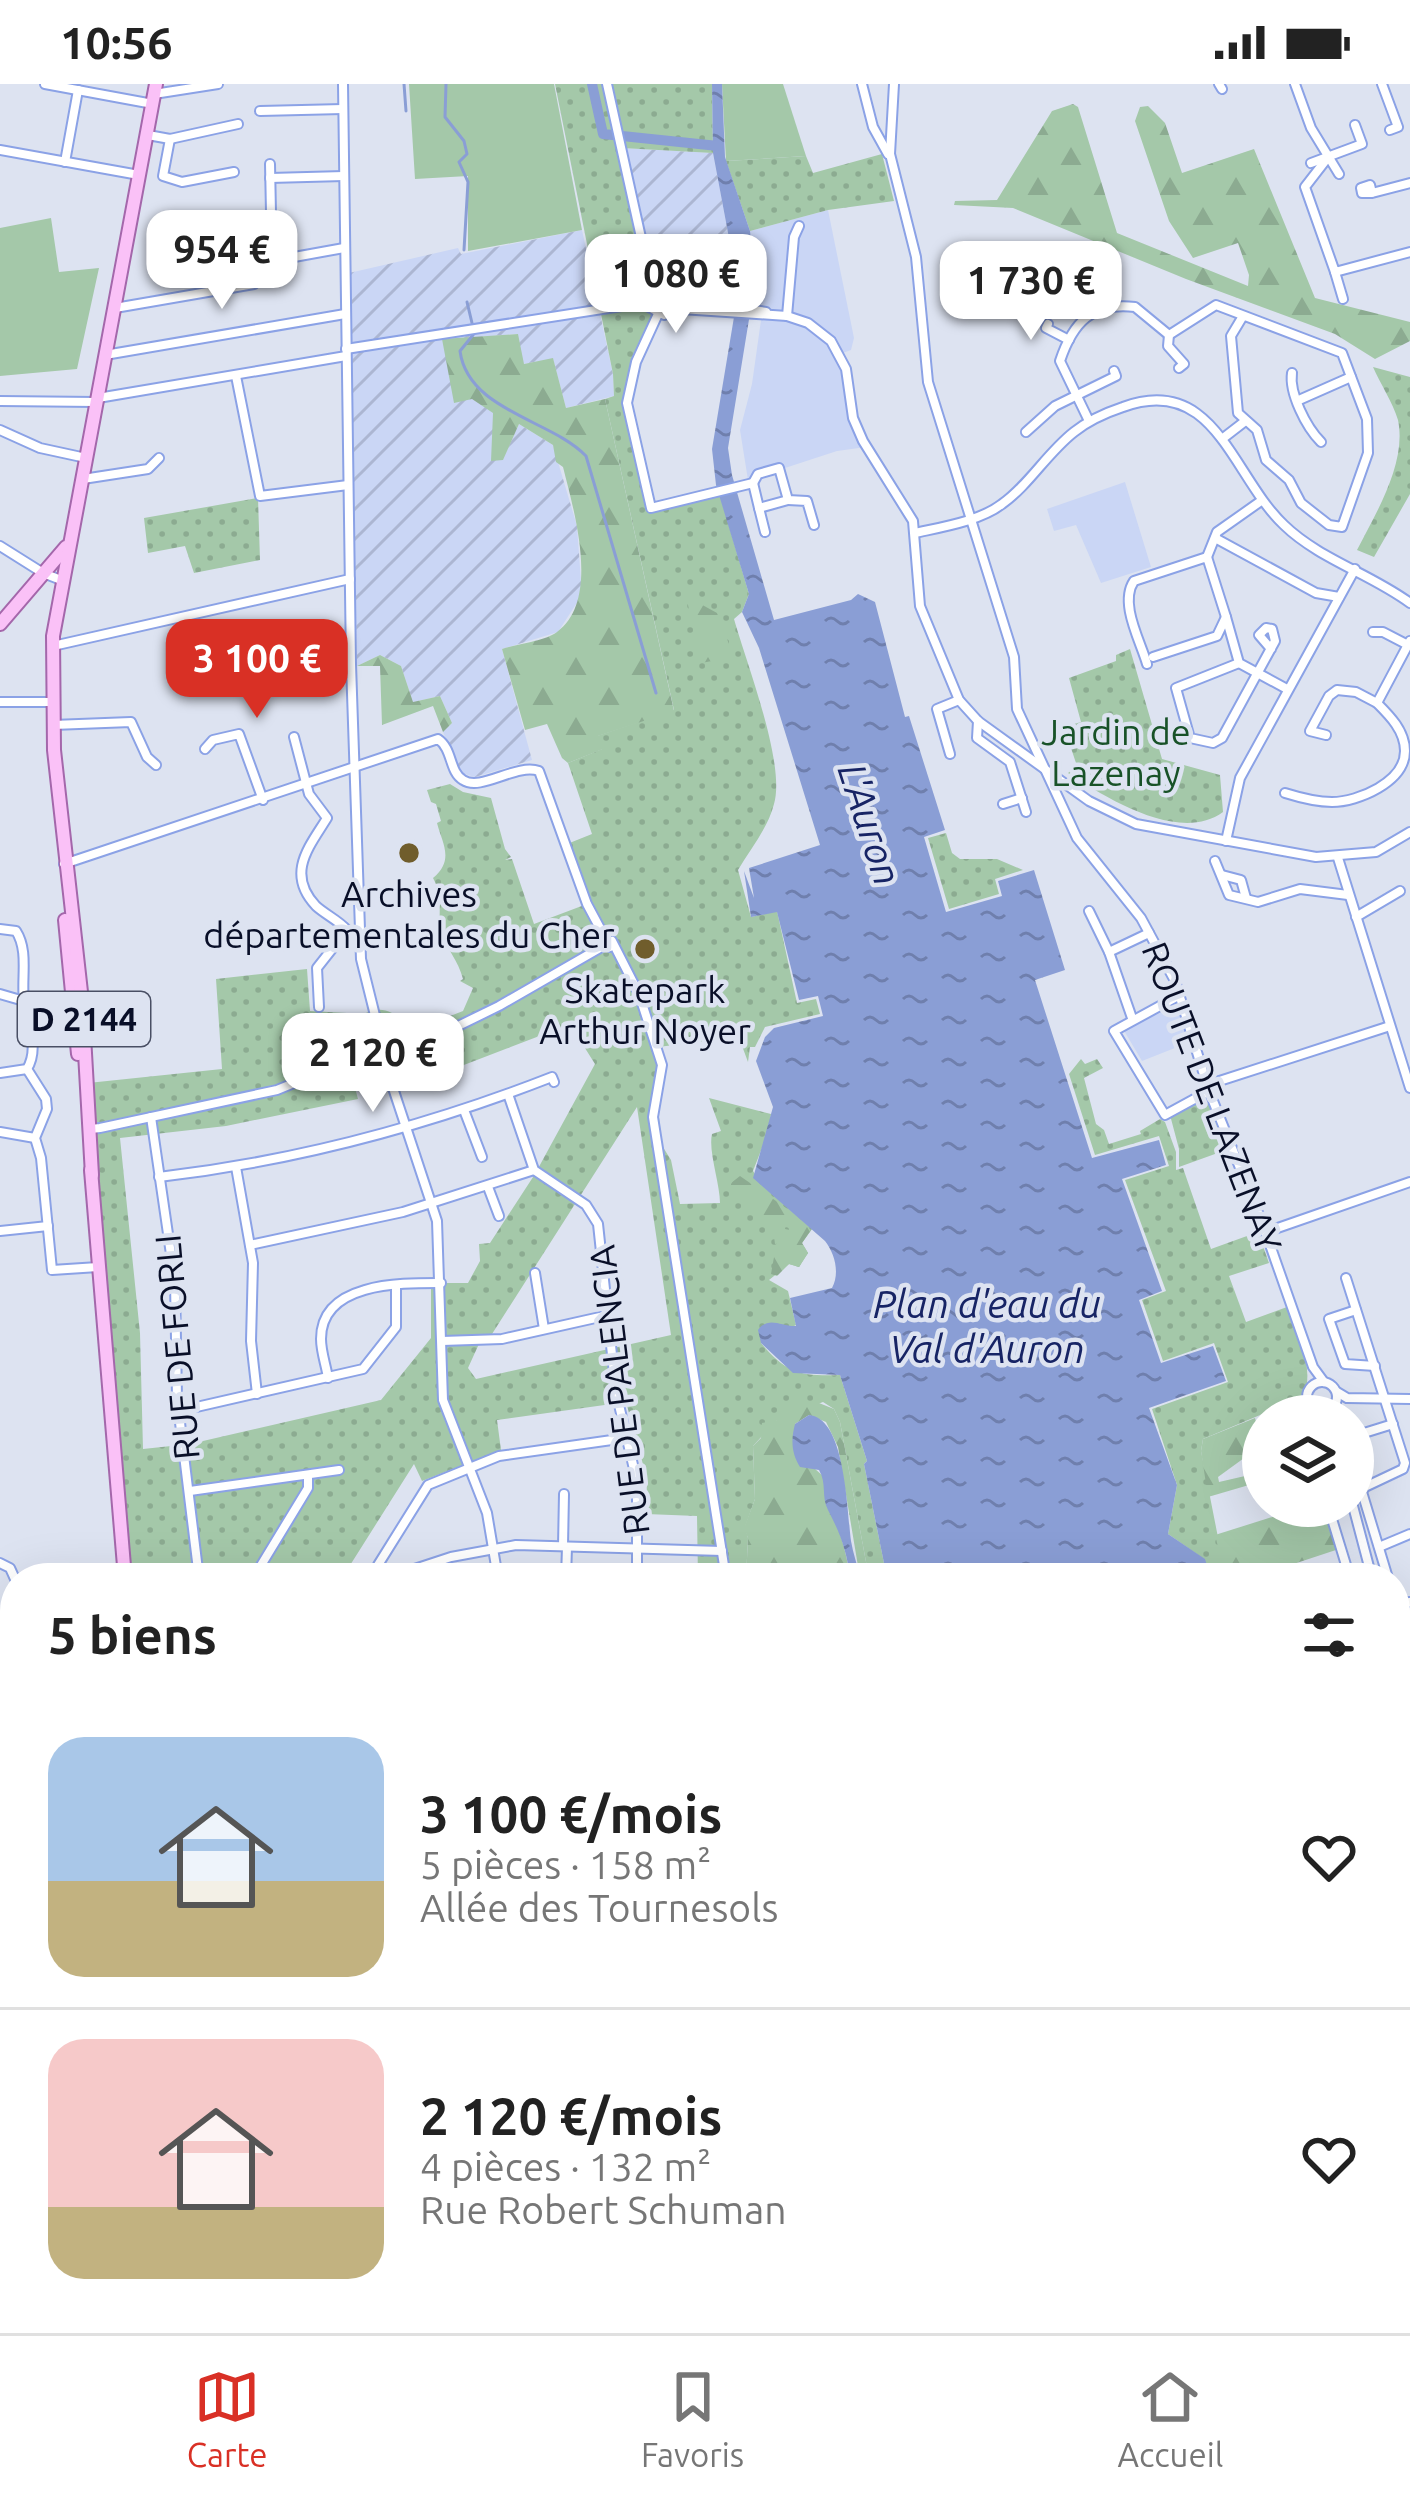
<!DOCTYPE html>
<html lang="fr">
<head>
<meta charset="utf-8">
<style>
  body { margin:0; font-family:Ubuntu,sans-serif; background:#f6f6f6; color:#222; height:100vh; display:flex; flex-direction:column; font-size:45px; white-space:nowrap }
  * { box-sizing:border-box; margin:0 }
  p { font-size:39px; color:#767676 }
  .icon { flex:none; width:66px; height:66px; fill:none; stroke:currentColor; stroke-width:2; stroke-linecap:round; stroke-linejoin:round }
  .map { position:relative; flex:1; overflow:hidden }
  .details { position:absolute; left:0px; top:1479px; width:1410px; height:771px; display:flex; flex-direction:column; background:#fff; border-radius:48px 48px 0 0; box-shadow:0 12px 48px #0002 }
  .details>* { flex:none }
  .fabs { position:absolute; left:1242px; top:1311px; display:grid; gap:24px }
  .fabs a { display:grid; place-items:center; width:132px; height:132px; border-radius:50%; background:#fff; box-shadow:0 12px 48px #0002; font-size:60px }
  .price { position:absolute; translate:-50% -102px; padding:0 27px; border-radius:24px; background:#fff; color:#222; font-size:39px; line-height:78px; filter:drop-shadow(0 3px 6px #0008) }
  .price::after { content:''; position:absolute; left:50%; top:72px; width:36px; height:27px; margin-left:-18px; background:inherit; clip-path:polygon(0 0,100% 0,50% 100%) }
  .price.selected { background:#d93025; color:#fff }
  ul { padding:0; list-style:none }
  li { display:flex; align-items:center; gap:36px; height:300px; padding:0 48px }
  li+li { border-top:3px solid #e0e0e0 }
  li span { display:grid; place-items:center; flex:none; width:336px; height:240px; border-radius:36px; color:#555 }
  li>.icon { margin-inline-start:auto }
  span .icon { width:144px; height:144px; fill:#fffc; stroke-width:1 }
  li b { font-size:51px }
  h2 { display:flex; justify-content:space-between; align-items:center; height:144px; padding:0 48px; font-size:51px }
  .status { display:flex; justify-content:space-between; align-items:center; height:84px; padding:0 60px; background:#fff; direction:ltr }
  .status svg { height:33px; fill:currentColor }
  .dock { display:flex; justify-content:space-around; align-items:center; height:168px; border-top:3px solid #e0e0e0; background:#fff; font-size:33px; color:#767676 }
  .dock a { display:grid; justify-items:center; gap:6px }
  .dock .selected { color:#d93025 }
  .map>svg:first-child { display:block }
  .built { fill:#cad6f5 }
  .industrial { fill:url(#industrial-furrows) }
  .grass { fill:url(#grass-dots); fill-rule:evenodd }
  .forest { fill:url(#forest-firs) }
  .garden { fill:#a4c8a9 }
  .water { fill:url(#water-ripples) }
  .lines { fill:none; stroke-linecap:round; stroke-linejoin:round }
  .stream { stroke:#8a9ed5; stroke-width:3 }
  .river { stroke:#8a9ed5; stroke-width:10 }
  .minor-casing { stroke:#8ba2e6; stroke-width:12 }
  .major-casing { stroke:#a467ab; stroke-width:16 }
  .minor { stroke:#fff; stroke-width:8 }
  .major { stroke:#fac1f7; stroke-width:12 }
  .poi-dot { fill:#705d2c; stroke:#dde3f1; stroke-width:4.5 }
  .labels { text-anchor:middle; stroke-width:9; stroke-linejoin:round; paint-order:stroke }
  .shield { fill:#dde3f1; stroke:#494f64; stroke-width:3 }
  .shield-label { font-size:33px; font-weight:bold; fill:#090f28 }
  .park-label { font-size:36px; fill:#185228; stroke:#dde3f1 }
  .poi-label { font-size:36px; fill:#090f28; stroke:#dde3f1 }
  .street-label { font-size:36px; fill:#090f28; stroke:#dde3f1 }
  .water-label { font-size:39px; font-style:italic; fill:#172465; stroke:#dde3f1 }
</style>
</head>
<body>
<div class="status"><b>10:56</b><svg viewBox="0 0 49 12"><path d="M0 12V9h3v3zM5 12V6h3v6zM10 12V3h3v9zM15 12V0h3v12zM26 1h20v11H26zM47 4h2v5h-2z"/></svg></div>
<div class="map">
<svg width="1410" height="2249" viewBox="0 0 1410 2249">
  <defs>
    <pattern id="industrial-furrows" width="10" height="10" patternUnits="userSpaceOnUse" patternTransform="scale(3)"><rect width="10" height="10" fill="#cad6f5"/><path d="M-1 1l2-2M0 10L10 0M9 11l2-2" fill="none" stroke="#acb6d2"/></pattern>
    <pattern id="grass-dots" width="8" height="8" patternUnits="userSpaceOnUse" patternTransform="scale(3)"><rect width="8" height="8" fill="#a4c8a9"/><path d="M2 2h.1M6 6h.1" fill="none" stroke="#8cab91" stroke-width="1.8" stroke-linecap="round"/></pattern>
    <pattern id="forest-firs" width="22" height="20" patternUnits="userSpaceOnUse" patternTransform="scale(3)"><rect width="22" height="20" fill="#a4c8a9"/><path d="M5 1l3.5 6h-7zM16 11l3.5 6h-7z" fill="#8cab91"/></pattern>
    <pattern id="water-ripples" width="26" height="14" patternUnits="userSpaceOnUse" patternTransform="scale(3)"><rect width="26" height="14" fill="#8a9ed5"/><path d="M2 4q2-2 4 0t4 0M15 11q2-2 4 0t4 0" fill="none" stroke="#6f7fad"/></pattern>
  </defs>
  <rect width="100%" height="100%" fill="#dde3f1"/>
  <g class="built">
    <path d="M828,126L854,254L851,266L840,270L849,315L866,363L837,367L748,396L740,346L752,300L763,222L752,217L750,147Z"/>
    <path d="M1125,398L1151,483L1101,499L1076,441L1054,447L1047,425Z"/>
    <path d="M1179,921L1190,958L1142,977L1123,945Z"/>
  </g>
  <g class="industrial">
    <path d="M621,64L713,69L735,186V222L692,216L655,188L648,177Z"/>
    <path d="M582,146L613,290L614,312L566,324L553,275L523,280L517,250L443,256L472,315L494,328L503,375L519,340L553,361L577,442L582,511L558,548L502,565L532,676L475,693L461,689L443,648L452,639L440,612L413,618L401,582L380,571L357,582L349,189L458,164L461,170Z"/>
  </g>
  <g class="grass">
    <path d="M555,0H712L713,69L622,64L642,158L655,187L679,201L684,221L658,231L636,278L627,319L651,424L719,408L749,510L742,528L734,535C746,578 786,680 774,720C768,744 751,764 738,786L751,833L777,827L797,919L816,915L820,930L765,943L755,963H750L748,978L735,943L706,953V957L658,963L663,988L657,1007L661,1060L671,1076L680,1120L720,1119C720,1099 708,1067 712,1050L721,1047L709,1014L771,1030L769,1046L753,1087L763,1102L812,1145L802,1159L808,1169L799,1183L789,1180L769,1196L788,1207L796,1241L761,1259C787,1290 801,1292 840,1291L867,1377L864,1380L887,1494H869L840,1338L834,1325L823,1318L777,1336L753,1362L755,1415L745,1443L748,1454L746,1494H698L697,1432L646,1430L647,1395L626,1318L497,1336L501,1366L422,1397L414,1380L342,1494H125L88,999L222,985L216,895L307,885L310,927L347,929L352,936C366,929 377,921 392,929L393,934L389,936L394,954L463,927L473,904L460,897L463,895C458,876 447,865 442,851C436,830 445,816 433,794C455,776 442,759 437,739L441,737L436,720L431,718L427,706L450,700L463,708L491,714L505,765L511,773L505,776L512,775L534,840L587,820L567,760L592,750L568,679L602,665L597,652L674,626L605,315L614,312L613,290ZM576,938L578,953L595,980L535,1090L490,1159L479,1160L480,1177L468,1199H431V1254L381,1316L190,1360L143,1365L140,1249L120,1054L226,1042L358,1015L354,1000L422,971L430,994ZM637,1023L671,1251L476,1295L468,1284L483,1251L492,1250Z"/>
    <path d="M882,70L894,117L828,126L750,147L726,77L806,72L813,89Z"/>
    <path d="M1373,283L1410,293V410L1374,473L1357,466C1376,429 1407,379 1398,336C1393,319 1380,299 1373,283Z"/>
    <path d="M258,414L260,476L194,489L185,462L148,469L144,434Z"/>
    <path d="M1130,565L1162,675L1220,691L1223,728C1180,760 1106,714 1068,689L1077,682L1064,643L1081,638L1069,594L1116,577V571Z"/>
    <path d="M946,749L952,769L960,775H997L1023,786L995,795L999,810L949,825L928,754Z"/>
    <path d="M1081,975L1085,980L1097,975L1103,984L1084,994L1096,1040L1104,1046L1109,1060L1141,1050L1140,1047L1160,1035L1165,1038L1176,1068V1086L1183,1084L1211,1165L1258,1148L1269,1179L1229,1192L1246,1238L1287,1223C1297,1252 1316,1284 1303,1313L1203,1355L1201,1367L1226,1494H1211L1204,1475L1168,1450L1177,1401L1152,1325L1228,1298L1214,1259L1163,1277L1142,1216L1166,1207L1125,1096L1169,1082L1159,1052L1095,1071L1069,990Z"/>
    <path d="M1201,1013L1208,1017L1226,1066L1179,1083V1065L1170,1031Z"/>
    <path d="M1395,1623L1410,1636V1818L1397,1839L1395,1851Z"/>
  </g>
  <g class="forest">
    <path d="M1073,20L1078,23L1117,149L1248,202L1249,191L1238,159L1193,174L1169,137L1135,37L1140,23L1148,22L1165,39L1182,89L1254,65L1315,214L1410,238V257L1375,275L1335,250L1186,195L1013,124L954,121L955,117L997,116L1052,27Z"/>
    <path d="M518,250L524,280L553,274L566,324L605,315L674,627L598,652L603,665L568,679L562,674L547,640L525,646L502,565C517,560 545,557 557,548C601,516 574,427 563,383L556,378L553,361L519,340L503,376L491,377L493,329L472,315L454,319L442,255Z"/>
    <path d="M686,512L717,529L734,573L701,579Z"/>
    <path d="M380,571L401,582L413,618L440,612L452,639L443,648L433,622L382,641L380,582H357Z"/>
    <path d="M740,1092L789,1126L785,1145L790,1146L794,1129L811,1146L802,1159L808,1169L799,1183L789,1180L777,1192L771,1190L774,1173L795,1157L775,1160L772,1137L731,1112V1099Z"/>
    <path d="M814,1317L834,1325L840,1338L869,1494H860L838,1363L826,1338L809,1331L795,1340L814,1384L823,1392C830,1426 846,1458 850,1494H746L748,1454L744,1444L755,1415L753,1362L761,1354L762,1339L777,1336V1328L786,1318Z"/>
    <path d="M1255,1334L1262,1361L1218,1393L1219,1398L1245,1392L1249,1401L1208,1413L1201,1367L1203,1355Z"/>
    <path d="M1307,1422L1329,1423L1339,1465L1251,1494H1226L1215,1451Z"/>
  </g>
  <g class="garden">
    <path d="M409,0H554L582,146L468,167V92L415,95Z"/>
    <path d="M722,0H783L806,72L726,77Z"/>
    <path d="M51,134L59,188L99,184L77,285L0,292V144Z"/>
  </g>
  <g class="water">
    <path d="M712,0H722L725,73L750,147L753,176L752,217L728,364L732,391L774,536L851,516L858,510L875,518L905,633L909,632L945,746L924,753L946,828L1002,812L998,797L1034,786L1065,886L1035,896L1092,1074L1159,1056L1166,1081L1122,1095L1162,1207L1139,1216L1161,1279L1213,1262L1226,1297L1149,1324L1177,1401L1168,1450L1205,1475L1211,1494H887L864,1380L867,1377L840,1291L793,1289L761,1259L758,1246C769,1231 782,1243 796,1242L790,1214L832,1204C840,1189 835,1170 825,1157L753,1094L773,1023L756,977L765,953L774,944L823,932L818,912L799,916L777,828L751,833L744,787L754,814L749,784L820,761L759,564L742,528L749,510L716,401L712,365L737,215L735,186L713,69Z"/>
    <path d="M809,1331C846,1334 847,1428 851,1457C853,1470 858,1482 860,1494H850C847,1467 840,1449 828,1426C821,1413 827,1399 819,1386L800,1383C791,1369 791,1355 795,1340Z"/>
    <path d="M1410,1818V2104L1395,2112V1851L1397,1839Z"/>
    <path d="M1395,2229L1409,2249H1140L1126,2235H1395Z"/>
  </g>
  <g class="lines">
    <g class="stream">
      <path d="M404,0L406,27"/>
      <path d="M446,0L445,33L464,57L467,70L459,78L468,98L464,166"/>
      <path d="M467,218L472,239"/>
      <path d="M473,251L460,267C468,327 552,336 586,372L656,609"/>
    </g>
    <path class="river" d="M592,0L603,50L718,62"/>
    <defs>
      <g id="minor">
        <path d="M45,0L153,20"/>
        <path d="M343,0L351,580L361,875L393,1004L437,1137L443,1316L487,1429L498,1494"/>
        <path d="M607,0L642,158L655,188"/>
        <path d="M862,0L873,43L888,70"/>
        <path d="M894,0L890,70L916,173L928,298L1014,573L1017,625L1077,754L1141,834L1175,897L1209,1007L1263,1141L1313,1283L1324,1298"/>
        <path d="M1219,0L1222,5"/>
        <path d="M1295,0L1311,44L1339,90"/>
        <path d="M1382,0L1398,43L1390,46"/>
        <path d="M154,10L218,0"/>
        <path d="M260,27L343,25"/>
        <path d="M148,51L170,55L238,40"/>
        <path d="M170,55L163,92L182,98L234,88"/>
        <path d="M0,66L139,91"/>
        <path d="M1329,72L1305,103L1335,188L1410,168"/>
        <path d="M65,78L78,6"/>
        <path d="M1311,79L1362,60L1355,41"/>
        <path d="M270,80L272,177"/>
        <path d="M270,94L344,92"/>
        <path d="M1372,109H1362L1361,104L1370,101L1372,109L1410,99"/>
        <path d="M650,188C668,187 680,197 685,214L681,225L664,231L641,219L638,200Z"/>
        <path d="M1335,188L1343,215"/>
        <path d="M1023,198L1019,195L1032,181L1082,200L1093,227"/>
        <path d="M685,210L692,216L766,228"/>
        <path d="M115,224L254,200L272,177L344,164"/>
        <path d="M681,225L787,232L808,239L831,257L846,285L853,334L863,357L913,437L920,522L959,616L978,637L1089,717L1136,740L1316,773L1376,768L1410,748"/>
        <path d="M658,230L636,278L627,319L651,424L753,399L758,390L779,384L788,416L807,417L814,441"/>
        <path d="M787,232L794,153L799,142"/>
        <path d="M1048,240L1046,244L1069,256"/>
        <path d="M1169,251L1168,262L1184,280L1179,284"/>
        <path d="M346,265L641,219"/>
        <path d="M105,271L345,230"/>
        <path d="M1292,289C1289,309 1306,343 1321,358"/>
        <path d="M236,292L260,412L348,401"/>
        <path d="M98,314L346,272"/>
        <path d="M1299,316L1351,293"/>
        <path d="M0,317L96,318"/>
        <path d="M1089,337L1060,277C1073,238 1092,218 1135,223L1169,251L1216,221L1342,269L1367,335L1368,369L1342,443L1329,441L1301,419L1289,396L1266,376L1257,346L1238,329L1231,252L1243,232"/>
        <path d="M0,346L40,364L86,374"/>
        <path d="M1026,348L1055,322L1116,292L1114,287"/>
        <path d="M1222,355L1244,338"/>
        <path d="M83,395L148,385L159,374"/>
        <path d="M753,399L759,424L788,416"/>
        <path d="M759,424L765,448"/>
        <path d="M915,449C942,443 980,437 1002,420C1029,401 1047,369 1074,348C1089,336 1105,329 1123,323C1215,289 1232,392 1284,441C1319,475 1371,490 1410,519"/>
        <path d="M1215,454L1316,509L1339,513"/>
        <path d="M0,462L43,489L61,496"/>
        <path d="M1207,473L1217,448L1261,417"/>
        <path d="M1373,548H1383L1408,561"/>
        <path d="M53,562L350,495"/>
        <path d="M1153,573L1217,552L1226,533L1239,579L1287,605"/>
        <path d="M1239,579L1176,604L1190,654L1213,659L1222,654L1275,557L1272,545L1266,544L1259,551L1271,565"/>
        <path d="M1147,580C1140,556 1119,519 1134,497L1207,473L1226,533"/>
        <path d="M0,618H52"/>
        <path d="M978,637L977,654L1010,678L1026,728"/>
        <path d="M53,641L131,638L147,673L156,681"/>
        <path d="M1326,651L1310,647L1329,612L1337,606L1356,608L1377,619"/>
        <path d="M294,653L309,710L327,734C310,762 285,789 316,822C326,831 338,836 347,846L317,884L319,923"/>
        <path d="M205,665L213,656L239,650L263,716"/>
        <path d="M950,670L937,625L959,616"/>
        <path d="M1285,709C1301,714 1316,718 1332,718C1358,718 1405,698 1405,667C1405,647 1390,632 1377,619L1410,557"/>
        <path d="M1003,720L1022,714"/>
        <path d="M1226,757L1240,694L1355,485"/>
        <path d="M1338,774L1410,1004"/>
        <path d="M1215,777L1229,811L1258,818L1300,805L1348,811"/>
        <path d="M64,780L438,655C453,665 449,688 463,696C481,708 516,679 539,687L587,820L610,863"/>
        <path d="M1222,791L1241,796L1246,814"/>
        <path d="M1089,827L1109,868L1132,934"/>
        <path d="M1356,833L1400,807"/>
        <path d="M0,845L16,847C29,867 21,894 24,917C27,940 40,964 27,985L0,989"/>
        <path d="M1109,868L1149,849"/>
        <path d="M0,910L24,917"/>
        <path d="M1180,911L1114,947L1165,1031L1209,1007"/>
        <path d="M27,985L46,1015L47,1025L35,1054L41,1074L52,1186L98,1183"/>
        <path d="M1207,1001L1390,942"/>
        <path d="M508,1010L534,1086L586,1121L598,1140L616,1308L637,1398V1494"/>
        <path d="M464,1026L482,1073"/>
        <path d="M151,1033L175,1198L177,1314L199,1494"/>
        <path d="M89,1041L91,1045L100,1044L277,1006L355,974L405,968L499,922L612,857L639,910L662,981L653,1033L726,1494"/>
        <path d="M0,1048L35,1054"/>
        <path d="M236,1083L253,1179L251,1257L257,1310"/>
        <path d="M159,1093C296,1077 424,1043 552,993L554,998"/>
        <path d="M488,1103L499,1132"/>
        <path d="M0,1147L48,1142"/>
        <path d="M1266,1148L1410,1098"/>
        <path d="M250,1161L403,1128L534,1086"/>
        <path d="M535,1189L544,1245"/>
        <path d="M1346,1194L1405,1379L1403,1385L1365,1403L1362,1408L1388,1494"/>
        <path d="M1356,1226L1329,1235L1345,1280L1375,1282"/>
        <path d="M442,1257L502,1255L609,1231"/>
        <path d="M328,1294C326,1281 321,1268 321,1255C321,1198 401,1199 441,1199"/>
        <circle cx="1322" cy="1313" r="15"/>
        <path d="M1337,1308L1347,1314L1410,1315"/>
        <path d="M179,1327L363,1285L396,1243V1201"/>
        <path d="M1364,1349L1393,1340"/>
        <path d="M190,1407L339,1386"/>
        <path d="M1328,1422L1350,1494"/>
        <path d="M1353,1422L1372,1494"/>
        <path d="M563,1462L564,1410"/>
        <path d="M1379,1463L1410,1450"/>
        <path d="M0,1479L10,1484L15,1495"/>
        <path d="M259,1494L260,1483L308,1404V1391"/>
        <path d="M379,1494L378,1481L428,1401L499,1372L626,1354"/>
        <path d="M387,1494L451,1473L516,1461L722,1467"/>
        <path d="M566,1494L567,1463"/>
        <path d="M1395,1515L1400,1519L1410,1518"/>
        <path d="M1395,1574L1410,1609"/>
        <path d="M1395,1617L1410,1631"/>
        <path d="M0,1634L15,1631"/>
        <path d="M0,1755L15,1753"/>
      </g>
      <g id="major">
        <path d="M0,540L66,463"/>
        <path d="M65,836L78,970"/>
        <path d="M91,1086L125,1494"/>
        <path d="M92,1091L82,917L54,666L53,552L156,0"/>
        <path d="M190,2235L191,2249"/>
      </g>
    </defs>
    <use href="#minor" class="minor-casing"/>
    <use href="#major" class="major-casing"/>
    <use href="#minor" class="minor"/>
    <use href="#major" class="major"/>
  </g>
  <g class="poi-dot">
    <circle cx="409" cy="769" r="12"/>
    <circle cx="645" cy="865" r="12"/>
  </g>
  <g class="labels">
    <rect class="shield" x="18" y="908" width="132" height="54" rx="9"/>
    <g class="shield-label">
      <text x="84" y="947">D 2144</text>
    </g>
    <g class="park-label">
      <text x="1116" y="661">Jardin de<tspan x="1116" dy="41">Lazenay</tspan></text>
    </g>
    <g class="poi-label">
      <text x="409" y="823">Archives<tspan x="409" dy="41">départementales du Cher</tspan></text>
      <text x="645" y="919">Skatepark<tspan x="645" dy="41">Arthur Noyer</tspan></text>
    </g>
    <g class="street-label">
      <text transform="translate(1212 1013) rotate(69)" y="13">ROUTE DE LAZENAY</text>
      <text transform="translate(177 1263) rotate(-95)" y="13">RUE DE FORLI</text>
      <text transform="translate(619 1306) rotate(-97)" y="13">RUE DE PALENCIA</text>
    </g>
    <g class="water-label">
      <text transform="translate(870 740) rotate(72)" y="14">L'Auron</text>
      <text x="987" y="1234">Plan d'eau du<tspan x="987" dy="45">Val d'Auron</tspan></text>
    </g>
  </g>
</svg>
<div class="fabs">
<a><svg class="icon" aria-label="layers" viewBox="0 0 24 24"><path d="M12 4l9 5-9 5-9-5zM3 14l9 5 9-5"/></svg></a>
</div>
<b class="price" style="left:222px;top:228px">954 €</b>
<b class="price" style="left:676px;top:252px">1 080 €</b>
<b class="price" style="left:1031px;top:259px">1 730 €</b>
<b class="price selected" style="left:257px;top:637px">3 100 €</b>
<b class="price" style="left:373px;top:1031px">2 120 €</b>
<section class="details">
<h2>5 biens<svg class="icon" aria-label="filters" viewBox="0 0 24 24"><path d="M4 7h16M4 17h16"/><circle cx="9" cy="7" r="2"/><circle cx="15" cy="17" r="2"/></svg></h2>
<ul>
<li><span style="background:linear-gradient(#a9c7e8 60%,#c2b280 0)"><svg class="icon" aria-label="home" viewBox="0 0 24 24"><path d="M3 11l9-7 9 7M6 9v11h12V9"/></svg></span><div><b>3 100 €/mois</b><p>5 pièces · 158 m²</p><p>Allée des Tournesols</p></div><svg class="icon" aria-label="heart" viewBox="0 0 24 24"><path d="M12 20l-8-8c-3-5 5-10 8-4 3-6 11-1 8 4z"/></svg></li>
<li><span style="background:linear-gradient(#f6c9c9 70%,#c2b280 0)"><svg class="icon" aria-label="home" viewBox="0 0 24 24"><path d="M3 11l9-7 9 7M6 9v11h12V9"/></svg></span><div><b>2 120 €/mois</b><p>4 pièces · 132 m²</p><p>Rue Robert Schuman</p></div><svg class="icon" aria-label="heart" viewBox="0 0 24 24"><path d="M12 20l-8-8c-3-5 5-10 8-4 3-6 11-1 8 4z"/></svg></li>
</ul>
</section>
</div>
<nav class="dock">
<a class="selected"><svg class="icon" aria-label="map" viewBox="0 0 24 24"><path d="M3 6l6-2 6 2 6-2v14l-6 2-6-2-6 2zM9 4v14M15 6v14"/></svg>Carte</a>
<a><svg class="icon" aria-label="saved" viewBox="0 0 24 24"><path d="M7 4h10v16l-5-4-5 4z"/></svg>Favoris</a>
<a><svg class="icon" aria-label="home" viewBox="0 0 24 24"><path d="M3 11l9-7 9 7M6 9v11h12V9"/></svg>Accueil</a>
</nav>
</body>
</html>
